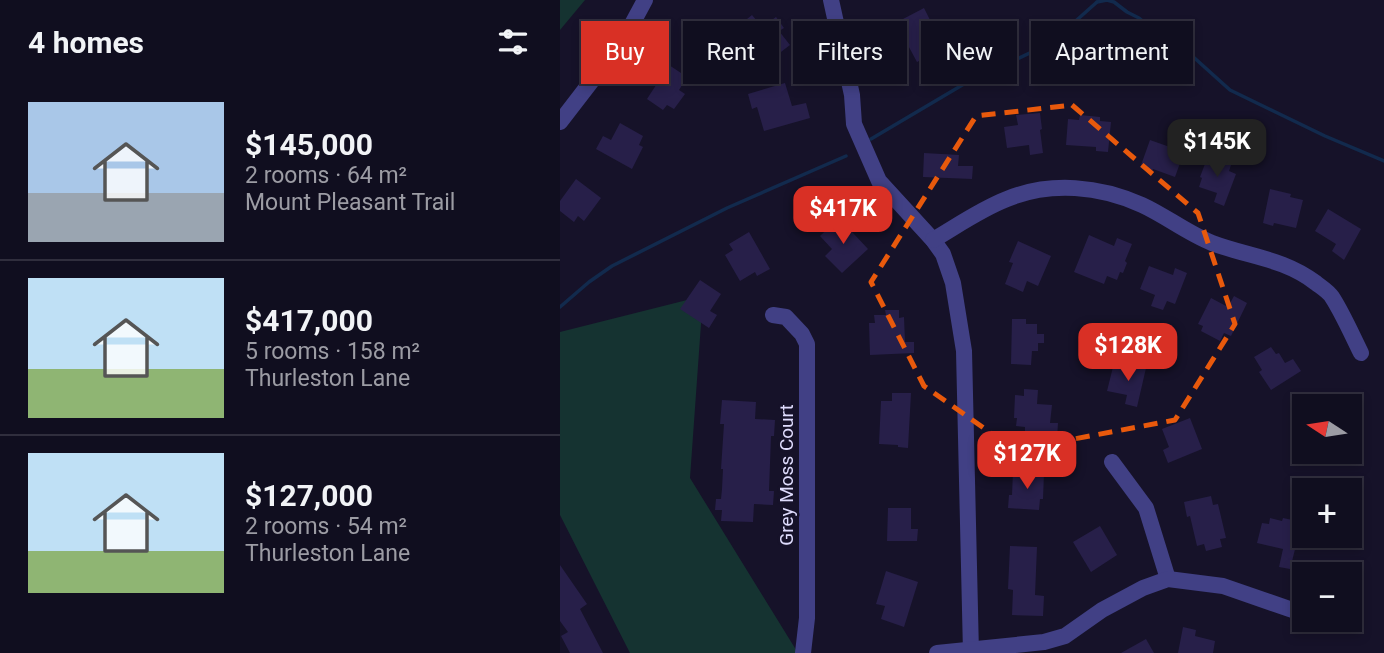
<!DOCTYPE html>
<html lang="en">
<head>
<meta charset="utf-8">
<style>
  body { margin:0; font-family:Roboto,sans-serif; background:#1e1c2c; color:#f1f3f6; height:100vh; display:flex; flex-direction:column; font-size:26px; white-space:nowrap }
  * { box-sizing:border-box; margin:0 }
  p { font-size:23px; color:#9c9ca4 }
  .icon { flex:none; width:38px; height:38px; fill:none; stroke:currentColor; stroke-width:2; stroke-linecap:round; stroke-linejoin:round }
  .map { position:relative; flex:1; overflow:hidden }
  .side { display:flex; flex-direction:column; background:#100e1f; width:560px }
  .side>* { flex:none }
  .banner { position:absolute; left:21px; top:21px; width:665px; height:63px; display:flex; gap:14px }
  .needle { width:46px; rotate:282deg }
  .fabs { position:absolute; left:732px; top:394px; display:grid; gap:14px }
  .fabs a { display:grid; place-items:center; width:70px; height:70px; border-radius:0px; background:#100e1f; box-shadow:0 4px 10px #0003,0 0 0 2px #302e3d; font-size:35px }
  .price { position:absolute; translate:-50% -60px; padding:0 16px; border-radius:14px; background:#d93025; color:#fff; font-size:23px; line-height:46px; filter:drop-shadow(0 2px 4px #0008) }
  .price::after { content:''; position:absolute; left:50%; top:42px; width:21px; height:16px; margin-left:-10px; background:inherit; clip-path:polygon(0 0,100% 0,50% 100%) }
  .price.on { background:#222; color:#fff }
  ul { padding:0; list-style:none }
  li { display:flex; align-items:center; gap:21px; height:175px; padding:0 28px }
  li+li { border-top:2px solid #302e3d }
  li span { display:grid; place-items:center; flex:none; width:196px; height:140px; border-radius:0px; color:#555 }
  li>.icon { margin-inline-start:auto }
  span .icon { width:84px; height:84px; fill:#fffc; stroke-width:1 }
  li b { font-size:30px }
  h2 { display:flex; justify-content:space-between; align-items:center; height:84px; padding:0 28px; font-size:30px }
  .tag { padding:0 24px; border-radius:0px; background:#100e1f; box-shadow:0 4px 10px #0003,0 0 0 2px #302e3d; font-size:24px; line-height:63px }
  .tag.on { background:#d93025; color:#fff }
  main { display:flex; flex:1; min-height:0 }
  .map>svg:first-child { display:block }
  .green { fill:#153331 }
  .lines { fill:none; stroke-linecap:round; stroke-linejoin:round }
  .stream { stroke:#122a4d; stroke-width:3.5 }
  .building { fill:#271f49 }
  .minor { stroke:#414085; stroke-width:16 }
  .marked { fill:none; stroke:#e8590c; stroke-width:5; stroke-dasharray:14 9; stroke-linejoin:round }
  .labels { text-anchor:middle; stroke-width:5; stroke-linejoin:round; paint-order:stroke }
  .street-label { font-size:19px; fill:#dfdcfd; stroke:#161229 }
</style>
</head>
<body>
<main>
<section class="side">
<h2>4 homes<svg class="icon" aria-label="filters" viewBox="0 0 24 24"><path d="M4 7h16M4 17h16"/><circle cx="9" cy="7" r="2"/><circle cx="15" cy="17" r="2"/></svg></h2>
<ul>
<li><span style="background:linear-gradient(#a9c7e8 65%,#9aa5b1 0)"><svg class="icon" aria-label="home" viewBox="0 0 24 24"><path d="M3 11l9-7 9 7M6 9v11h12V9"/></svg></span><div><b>$145,000</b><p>2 rooms · 64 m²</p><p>Mount Pleasant Trail</p></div></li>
<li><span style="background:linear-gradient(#bfe0f5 65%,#8fb573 0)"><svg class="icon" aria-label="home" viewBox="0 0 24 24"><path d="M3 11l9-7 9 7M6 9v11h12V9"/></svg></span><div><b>$417,000</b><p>5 rooms · 158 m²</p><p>Thurleston Lane</p></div></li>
<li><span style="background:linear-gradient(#bfe0f5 70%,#8fb573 0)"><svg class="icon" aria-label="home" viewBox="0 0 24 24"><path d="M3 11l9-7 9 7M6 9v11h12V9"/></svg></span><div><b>$127,000</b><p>2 rooms · 54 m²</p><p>Thurleston Lane</p></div></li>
</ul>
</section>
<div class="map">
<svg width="824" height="653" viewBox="0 0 824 653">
  <rect width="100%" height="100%" fill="#161229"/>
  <g class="green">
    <path d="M0,0H25L0,30Z"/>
    <path d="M143,296L130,478L238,653H70L0,515V332Z"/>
  </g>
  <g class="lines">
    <g class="stream">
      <path d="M537,2L547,0L554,2L567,12L579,18L594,31L620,45L670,90L765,136L824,161"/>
      <path d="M311,139L404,84L491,43L537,2"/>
      <path d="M0,307L29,282L52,266L167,208L286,156"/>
    </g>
  </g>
  <g class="building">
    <path d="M364,8L373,26L369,28L380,50L357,62L343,36L331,42L324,29Z"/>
    <path d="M192,15L202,27L216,17L224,28L219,31L230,45L204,65L198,56L202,53L189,35L186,38L177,27Z"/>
    <path d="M109,65L127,77L119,90L125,94L114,109L107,105L103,110L87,99Z"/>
    <path d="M225,83L232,106L246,103L250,118L204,131L197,107L192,109L188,94Z"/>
    <path d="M480,113L482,129L480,130L483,153L470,155L469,145L447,148L444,127L458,125L456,115Z"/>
    <path d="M520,115L540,117V121L551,122L548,152L536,151V147L506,145L508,119L519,120Z"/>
    <path d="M60,123L83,136L79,145L83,147L72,169L36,149L43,136L51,140Z"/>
    <path d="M590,140L624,152L615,177L593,169L592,172L580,168Z"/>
    <path d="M364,153L399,155L398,166H413L412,179L363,177Z"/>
    <path d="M648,156L671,165L669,171L676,174L664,206L654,202L657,193L639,187L642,178L640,177Z"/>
    <path d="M16,179L41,198L24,221L18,216L14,222L0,211V201Z"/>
    <path d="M710,189L731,194L730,197L743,200L736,228L714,223L713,226L703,223Z"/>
    <path d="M768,209L801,229L784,260L772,251L776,244L755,231Z"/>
    <path d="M279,218L308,249L282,273L265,256L272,249L260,236Z"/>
    <path d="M189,232L210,269L197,276L195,272L180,281L165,255L173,250L169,244Z"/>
    <path d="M529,235L554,246L557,238L572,244L565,261L567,263L563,273L560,272L557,280L547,276L544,284L514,272Z"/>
    <path d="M458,241L491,256L478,286L467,281L463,292L445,284L453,263L449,262Z"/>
    <path d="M589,266L613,275L615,268L627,273L615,304L607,301L603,310L591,306L595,295L580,289Z"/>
    <path d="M140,280L161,294L150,311L157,315L149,328L120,309Z"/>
    <path d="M674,296L687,303L671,336L664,333L660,341L641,331L643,326L638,324L651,298L668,307Z"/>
    <path d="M325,310H339V318L344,317L345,342H354V353L310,355L309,323H315L314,315H326Z"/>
    <path d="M452,319H466V324H477V334H484V343H478V351H472L471,365L451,364Z"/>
    <path d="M711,347L716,354L719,353L725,363L733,359L741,371L711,390L699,372L702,370L694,357Z"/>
    <path d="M564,363L586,368L577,407L565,404L567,395L547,391L553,367L563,369Z"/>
    <path d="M464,389L478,390L477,404L492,405L490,423H498L497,439L471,437V432L465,431V427L456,426L457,418H454L455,395L464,396Z"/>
    <path d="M332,393H351L348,448L338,447V445L319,444L321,401H332Z"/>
    <path d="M162,400L196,402L195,419L215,420L214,436H211L209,491H214L213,505L194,504L193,522L161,521L162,510H155L156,499H161L162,489L163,469H161L164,424H160Z"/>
    <path d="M630,418L642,449L608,463L603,450L609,447L602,429Z"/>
    <path d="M453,471L484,473L483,499H480L479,510L448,508L449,495H452Z"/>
    <path d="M651,496L653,505L658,504L666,538L660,539L662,547L646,551L644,544L637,546L630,516L627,517L624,502Z"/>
    <path d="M328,508H351V529H358L357,541H327Z"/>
    <path d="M710,518L722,521L723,518L742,522L730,569L719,567L723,549L697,543L702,523L709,524Z"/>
    <path d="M540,526L557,555L531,572L513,542Z"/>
    <path d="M450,546L477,547L475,595L484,596L483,616L452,615L453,590L448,589Z"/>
    <path d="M0,565L27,604L20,609L43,653H10L1,636L8,632L0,621Z"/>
    <path d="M326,571L358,582L344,627L321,619L325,606L316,604Z"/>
    <path d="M623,627L636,630L635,636L655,641L653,653H618Z"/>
    <path d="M586,639L594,653H561Z"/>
  </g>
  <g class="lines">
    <g class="minor">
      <path d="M271,0L292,95L294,124L319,181L373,240L383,254L393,283L404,351L411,653"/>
      <path d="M0,122L64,39L85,0"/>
      <path d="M373,240C397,226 421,209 447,199C491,181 540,186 582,205C606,216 627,233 652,243C689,257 723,258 756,283C761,287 768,291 772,297C783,314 792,335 801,353"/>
      <path d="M213,315L226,317L242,334L247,344V618L243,653"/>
      <path d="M552,462L586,508L608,579"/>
      <path d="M377,653L484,642L505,636L542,610L583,588L608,579L663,586L744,614"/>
    </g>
  </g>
  <path class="marked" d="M512,105L638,213L675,324L615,420L455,450L364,386L311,282L416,116Z"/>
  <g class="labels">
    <g class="street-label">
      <text transform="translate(226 475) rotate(-90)" y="7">Grey Moss Court</text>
    </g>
  </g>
</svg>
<div class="fabs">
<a><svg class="needle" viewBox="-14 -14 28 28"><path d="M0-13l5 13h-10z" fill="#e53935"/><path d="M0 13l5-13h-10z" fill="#9c9ca4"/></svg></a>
<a>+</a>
<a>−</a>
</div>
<b class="price on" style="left:657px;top:179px">$145K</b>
<b class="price" style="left:283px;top:246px">$417K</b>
<b class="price" style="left:568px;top:383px">$128K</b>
<b class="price" style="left:467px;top:491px">$127K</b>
<div class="banner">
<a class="tag on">Buy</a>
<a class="tag">Rent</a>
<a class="tag">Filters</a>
<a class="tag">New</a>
<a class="tag">Apartment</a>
</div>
</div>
</main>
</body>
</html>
